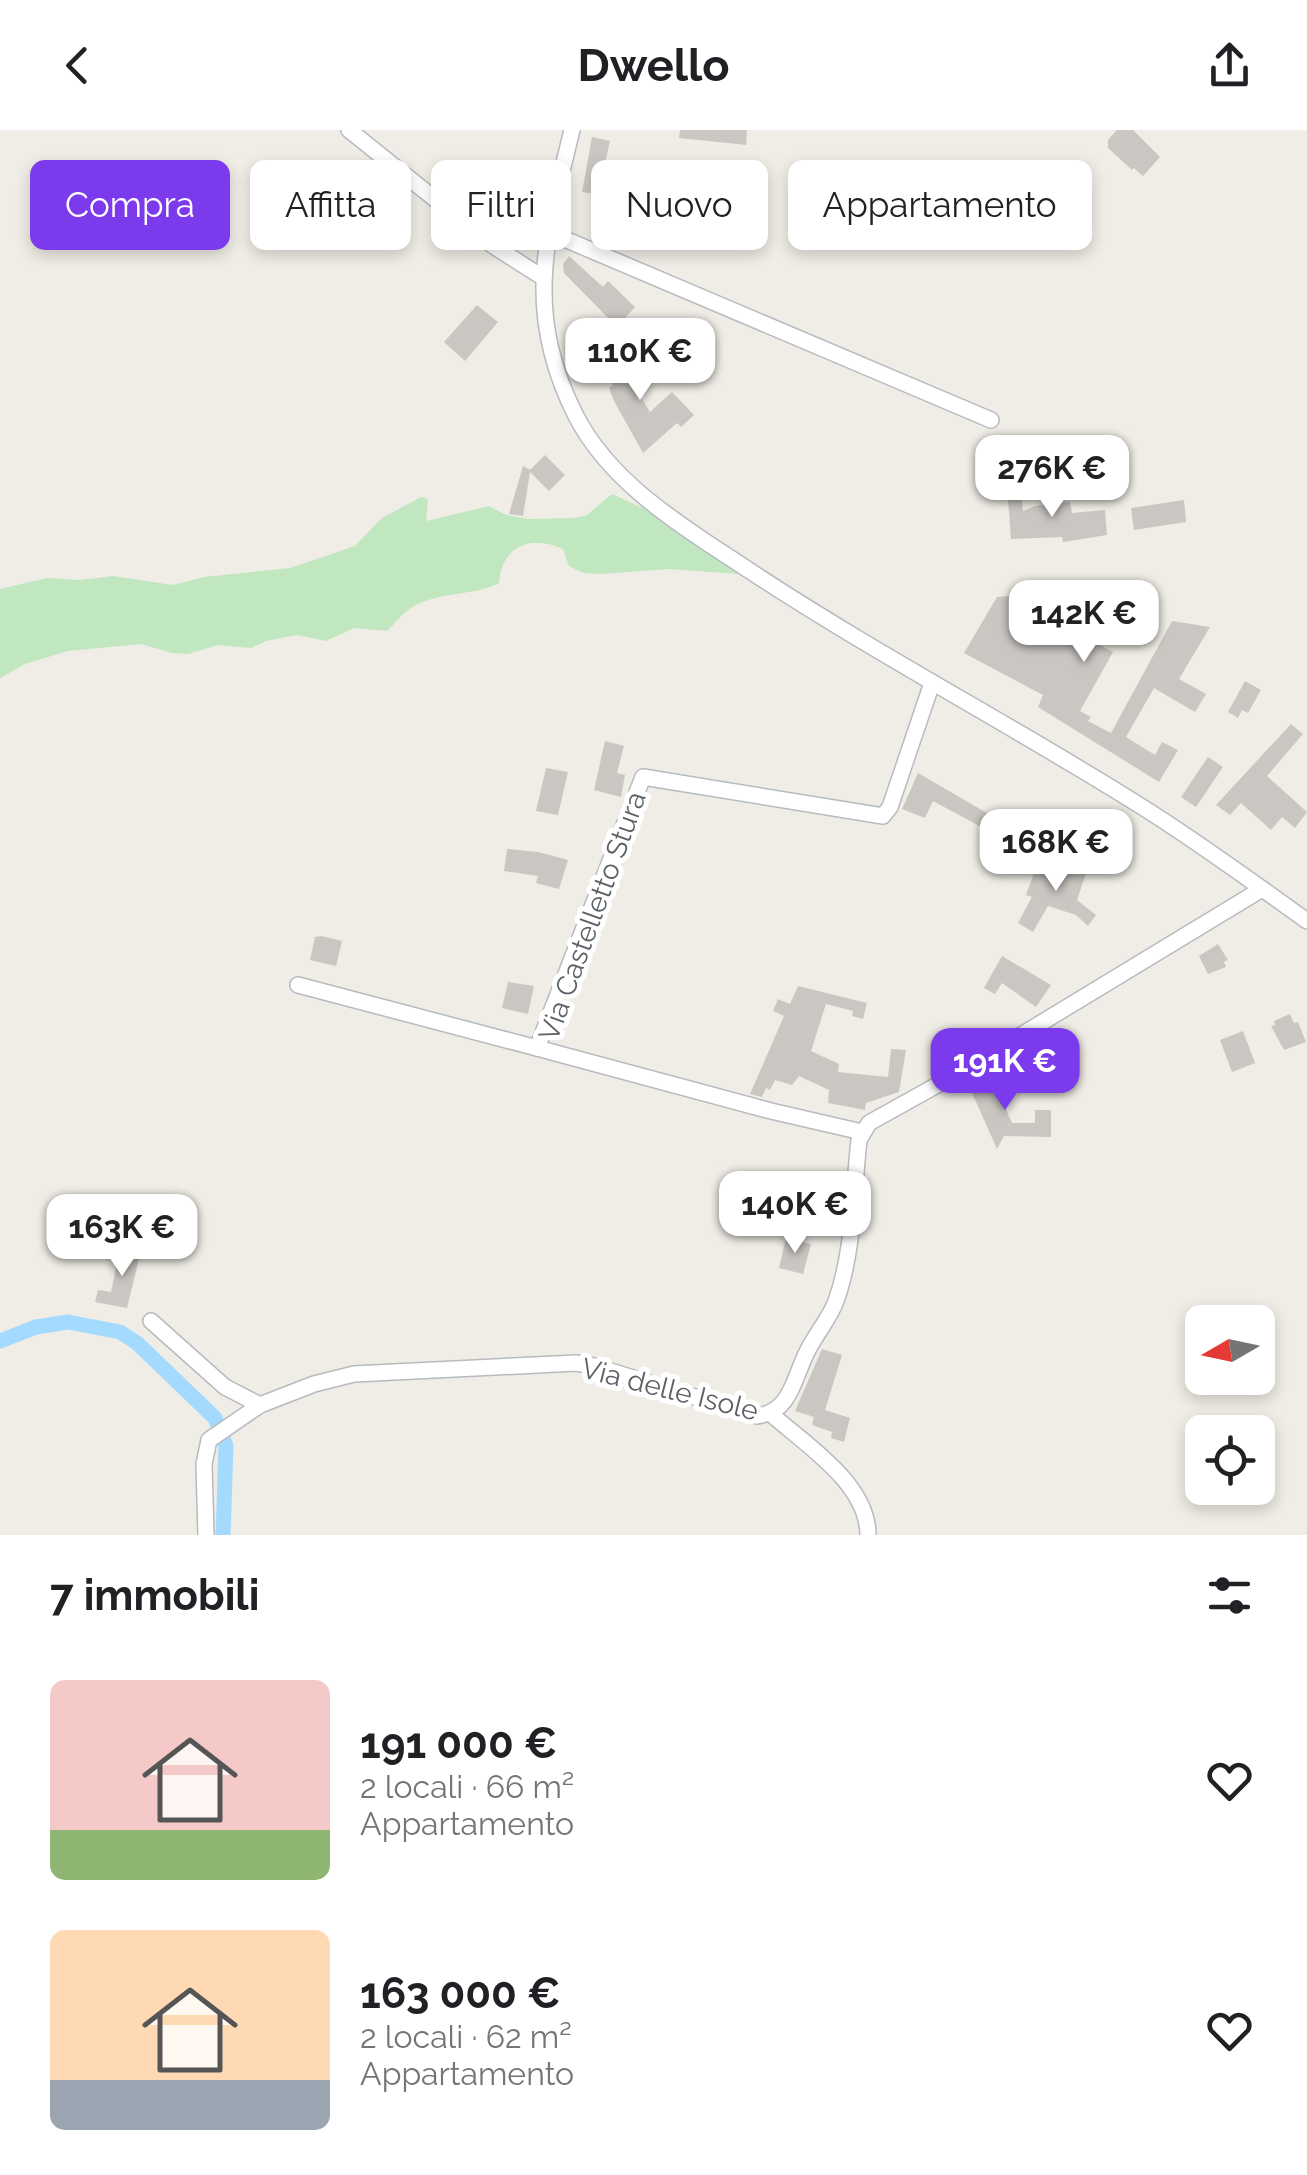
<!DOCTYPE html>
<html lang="it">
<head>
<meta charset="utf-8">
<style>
  body { margin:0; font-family:Raleway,sans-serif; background:#f2f2f2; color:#202124; height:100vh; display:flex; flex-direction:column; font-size:38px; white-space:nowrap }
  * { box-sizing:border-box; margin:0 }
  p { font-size:32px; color:#757577 }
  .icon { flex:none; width:55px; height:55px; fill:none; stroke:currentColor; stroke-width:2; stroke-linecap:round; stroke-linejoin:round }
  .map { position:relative; height:1405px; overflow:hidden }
  .details { display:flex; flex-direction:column; background:#fff; flex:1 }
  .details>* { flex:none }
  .hud { position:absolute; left:30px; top:30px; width:1248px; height:90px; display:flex; gap:20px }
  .needle { width:65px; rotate:261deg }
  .tools { position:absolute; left:1185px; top:1175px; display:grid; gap:20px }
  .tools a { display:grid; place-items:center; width:90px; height:90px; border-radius:15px; background:#fff; box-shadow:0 5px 15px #0003; font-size:50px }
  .price { position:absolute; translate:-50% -85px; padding:0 22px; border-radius:20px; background:#fff; color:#222; font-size:32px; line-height:65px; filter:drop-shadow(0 2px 5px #0008) }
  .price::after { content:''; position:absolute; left:50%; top:60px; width:30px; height:22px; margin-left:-15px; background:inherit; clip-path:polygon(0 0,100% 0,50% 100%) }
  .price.active { background:#7c3aed; color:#fff }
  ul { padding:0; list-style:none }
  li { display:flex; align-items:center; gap:30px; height:250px; padding:0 50px }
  li span { display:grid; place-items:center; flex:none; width:280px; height:200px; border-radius:15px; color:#555 }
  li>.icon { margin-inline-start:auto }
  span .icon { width:120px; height:120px; fill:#fffc; stroke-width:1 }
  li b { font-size:42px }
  h2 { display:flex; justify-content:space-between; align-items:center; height:120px; padding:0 50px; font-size:42px }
  .tag { padding:0 35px; border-radius:15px; background:#fff; box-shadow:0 5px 15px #0003; font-size:35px; line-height:90px }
  .tag.active { background:#7c3aed; color:#fff }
  header { display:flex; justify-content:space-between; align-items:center; height:130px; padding:0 50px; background:#fff; font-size:45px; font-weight:700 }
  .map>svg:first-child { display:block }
  .green { fill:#c1e7c1 }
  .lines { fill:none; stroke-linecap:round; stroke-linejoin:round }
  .canal { stroke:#a5daff; stroke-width:15 }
  .building { fill:#cac7c2 }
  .minor-casing { stroke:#b7bbbf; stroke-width:18 }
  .minor { stroke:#fff; stroke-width:15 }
  .labels { text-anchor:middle; stroke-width:10; stroke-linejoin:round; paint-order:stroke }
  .street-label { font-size:28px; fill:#5c6166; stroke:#fff }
</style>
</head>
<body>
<header><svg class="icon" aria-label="back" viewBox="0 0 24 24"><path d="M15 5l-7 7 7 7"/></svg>Dwello<svg class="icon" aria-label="share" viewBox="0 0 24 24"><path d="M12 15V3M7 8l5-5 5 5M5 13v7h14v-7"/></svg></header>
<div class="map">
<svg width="1307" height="1405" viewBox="0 0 1307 1405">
  <rect width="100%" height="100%" fill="#efede5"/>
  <path class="green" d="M612,364L645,379L739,444L669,439L600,444L583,443L569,436L563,419C530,404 502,416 499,453C471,467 437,461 411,478C402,484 395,493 387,501L354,498L326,511L297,505L266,511L251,518L218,515L188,524L172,523L141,514L68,521L25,534L0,548V459L47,448L80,450L113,446L173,455L204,447L290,438L355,416L382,388L421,367L428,369L426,391L489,376L506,385L528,389L574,388L587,385Z"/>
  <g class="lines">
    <path class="canal" d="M0,1211L36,1197L68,1192L120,1202L137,1213L215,1288L226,1316L223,1405"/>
  </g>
  <g class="building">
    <path d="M680,0H747L746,15L679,8Z"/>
    <path d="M1117,0H1133L1160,27L1143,46L1134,38L1132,40L1108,18V10Z"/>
    <path d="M592,7L610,11L605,33L615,34L609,66L582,62Z"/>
    <path d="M649,46L677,49L673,73L646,70Z"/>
    <path d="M569,126L603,157L608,151L635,177L617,197L564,143L563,134Z"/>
    <path d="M477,175L498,192L465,231L444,212Z"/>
    <path d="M598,213L613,231L619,225L632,241L628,247L650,282L672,262L694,285L681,297L677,293L643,323L614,271L609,258L613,255L588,220Z"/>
    <path d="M1095,322L1098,350L1070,354L1073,325Z"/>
    <path d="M545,325L565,345L549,361L530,342L523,386L509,384L523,336L530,340Z"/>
    <path d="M1020,353L1023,381L1035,376L1070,372L1072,383L1105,380L1107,405L1063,412L1062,407L1011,409L1007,355Z"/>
    <path d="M1184,370L1186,392L1134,400L1131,378Z"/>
    <path d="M1099,462L1123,477L1102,516L1113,522L1080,581L1091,587L1088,591L1111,603L1172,491L1210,497L1179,549L1206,564L1195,582L1154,558L1126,607L1155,625L1162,612L1178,620L1159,652L1038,577L1043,565L964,523L997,467L1048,463L1074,476L1076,471L1092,474Z"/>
    <path d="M1245,551L1261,560L1248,583L1242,580L1238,588L1228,582Z"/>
    <path d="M1291,594L1303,604L1267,646L1307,682L1295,698L1282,687L1271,700L1241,673L1230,685L1216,675Z"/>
    <path d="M605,611L624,616L617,643L625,645L621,667L594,660Z"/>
    <path d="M1208,627L1223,637L1196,677L1181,667Z"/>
    <path d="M546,638L568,642L558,685L536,681Z"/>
    <path d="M918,643L992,686L985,699L933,671L925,688L902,679Z"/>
    <path d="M507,719L538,722L568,730L559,759L536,753L538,746L504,741Z"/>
    <path d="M1060,726L1087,740L1077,770L1096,785L1088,796L1076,785L1048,776L1033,802L1018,793L1032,767L1026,765L1035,740L1052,747Z"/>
    <path d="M322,806L342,811L336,836L310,830L315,807Z"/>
    <path d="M1218,814L1228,830L1224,832L1226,837L1208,844L1199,826Z"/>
    <path d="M1002,826L1051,855L1036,877L1002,853L995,864L984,858Z"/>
    <path d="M508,852L534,856L528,884L502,878Z"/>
    <path d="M798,856L867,873L863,889L852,886L853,881L826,874L811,921L839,934L838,942L888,947L891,919L906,920L899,962L866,973L865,980L828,973L829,960L799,946L792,955L775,950L770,960L766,958L762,967L750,964L784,886L773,881L778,869L790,874Z"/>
    <path d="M1290,884L1294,893L1298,892L1306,912L1284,920L1271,896L1275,895L1274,891Z"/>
    <path d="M1243,901L1255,933L1232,942L1220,910Z"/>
    <path d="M988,939L1012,993H1035V980H1051V1007L1004,1006L997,1019L968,954L980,949L978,945Z"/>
    <path d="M786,1108L811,1114L803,1144L779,1138Z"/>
    <path d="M118,1116L141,1121L127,1178L95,1172L98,1160L111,1162L118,1129H115Z"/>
    <path d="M822,1219L842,1225L825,1280L850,1288L844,1312L831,1308L832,1302L812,1295L814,1287L795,1281Z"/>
  </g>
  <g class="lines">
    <defs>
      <g id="minor">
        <path d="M349,0L492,115L542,147"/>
        <path d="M572,0C546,107 523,182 576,286C612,356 687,399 750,441C876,524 1010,594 1139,675C1197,711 1251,751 1307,791"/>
        <path d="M548,102L991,290"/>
        <path d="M298,855L537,918"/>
        <path d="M862,1002L771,981L537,918L643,647L883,686L890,677L932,553"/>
        <path d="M151,1191L225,1257L260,1275"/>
        <path d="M771,1284C806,1315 868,1354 868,1405"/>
        <path d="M206,1405L204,1334L209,1310L260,1275L314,1254L354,1244L576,1233L594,1236L757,1286C790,1282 793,1251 806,1224C814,1206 829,1190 836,1171C854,1121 853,1063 859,1010L869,993L957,944L1262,759"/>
      </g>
    </defs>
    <use href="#minor" class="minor-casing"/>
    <use href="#minor" class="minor"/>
  </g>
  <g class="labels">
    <g class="street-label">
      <text transform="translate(592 786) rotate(-70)" y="10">Via Castelletto Stura</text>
      <text transform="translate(670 1259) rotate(14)" y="10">Via delle Isole</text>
    </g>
  </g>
</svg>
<div class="tools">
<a><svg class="needle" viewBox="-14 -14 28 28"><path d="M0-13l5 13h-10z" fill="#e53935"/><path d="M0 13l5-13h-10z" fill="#757577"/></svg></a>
<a><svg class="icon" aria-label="locate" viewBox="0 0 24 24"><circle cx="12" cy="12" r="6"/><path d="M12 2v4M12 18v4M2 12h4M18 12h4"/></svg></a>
</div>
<b class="price" style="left:640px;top:273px">110K €</b>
<b class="price" style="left:1052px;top:390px">276K €</b>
<b class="price" style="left:1084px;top:535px">142K €</b>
<b class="price" style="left:1056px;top:764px">168K €</b>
<b class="price active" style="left:1005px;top:983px">191K €</b>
<b class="price" style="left:795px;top:1126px">140K €</b>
<b class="price" style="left:122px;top:1149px">163K €</b>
<div class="hud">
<a class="tag active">Compra</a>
<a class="tag">Affitta</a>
<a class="tag">Filtri</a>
<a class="tag">Nuovo</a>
<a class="tag">Appartamento</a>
</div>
</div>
<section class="details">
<h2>7 immobili<svg class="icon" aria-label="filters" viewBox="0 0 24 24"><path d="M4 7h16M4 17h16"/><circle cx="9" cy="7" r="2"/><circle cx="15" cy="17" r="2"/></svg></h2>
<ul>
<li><span style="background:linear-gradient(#f6c9c9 75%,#8fb573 0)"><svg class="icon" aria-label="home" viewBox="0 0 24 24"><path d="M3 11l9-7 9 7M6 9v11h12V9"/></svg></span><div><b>191 000 €</b><p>2 locali · 66 m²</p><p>Appartamento</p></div><svg class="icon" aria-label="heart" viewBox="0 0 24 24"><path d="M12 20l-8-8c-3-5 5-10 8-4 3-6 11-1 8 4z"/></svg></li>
<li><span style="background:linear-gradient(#ffd9b3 75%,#9aa5b1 0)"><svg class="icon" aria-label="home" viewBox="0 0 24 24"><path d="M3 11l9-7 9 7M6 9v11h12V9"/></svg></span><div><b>163 000 €</b><p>2 locali · 62 m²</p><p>Appartamento</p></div><svg class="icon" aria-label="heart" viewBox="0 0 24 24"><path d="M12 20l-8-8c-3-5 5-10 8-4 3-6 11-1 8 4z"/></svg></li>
</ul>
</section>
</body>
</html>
